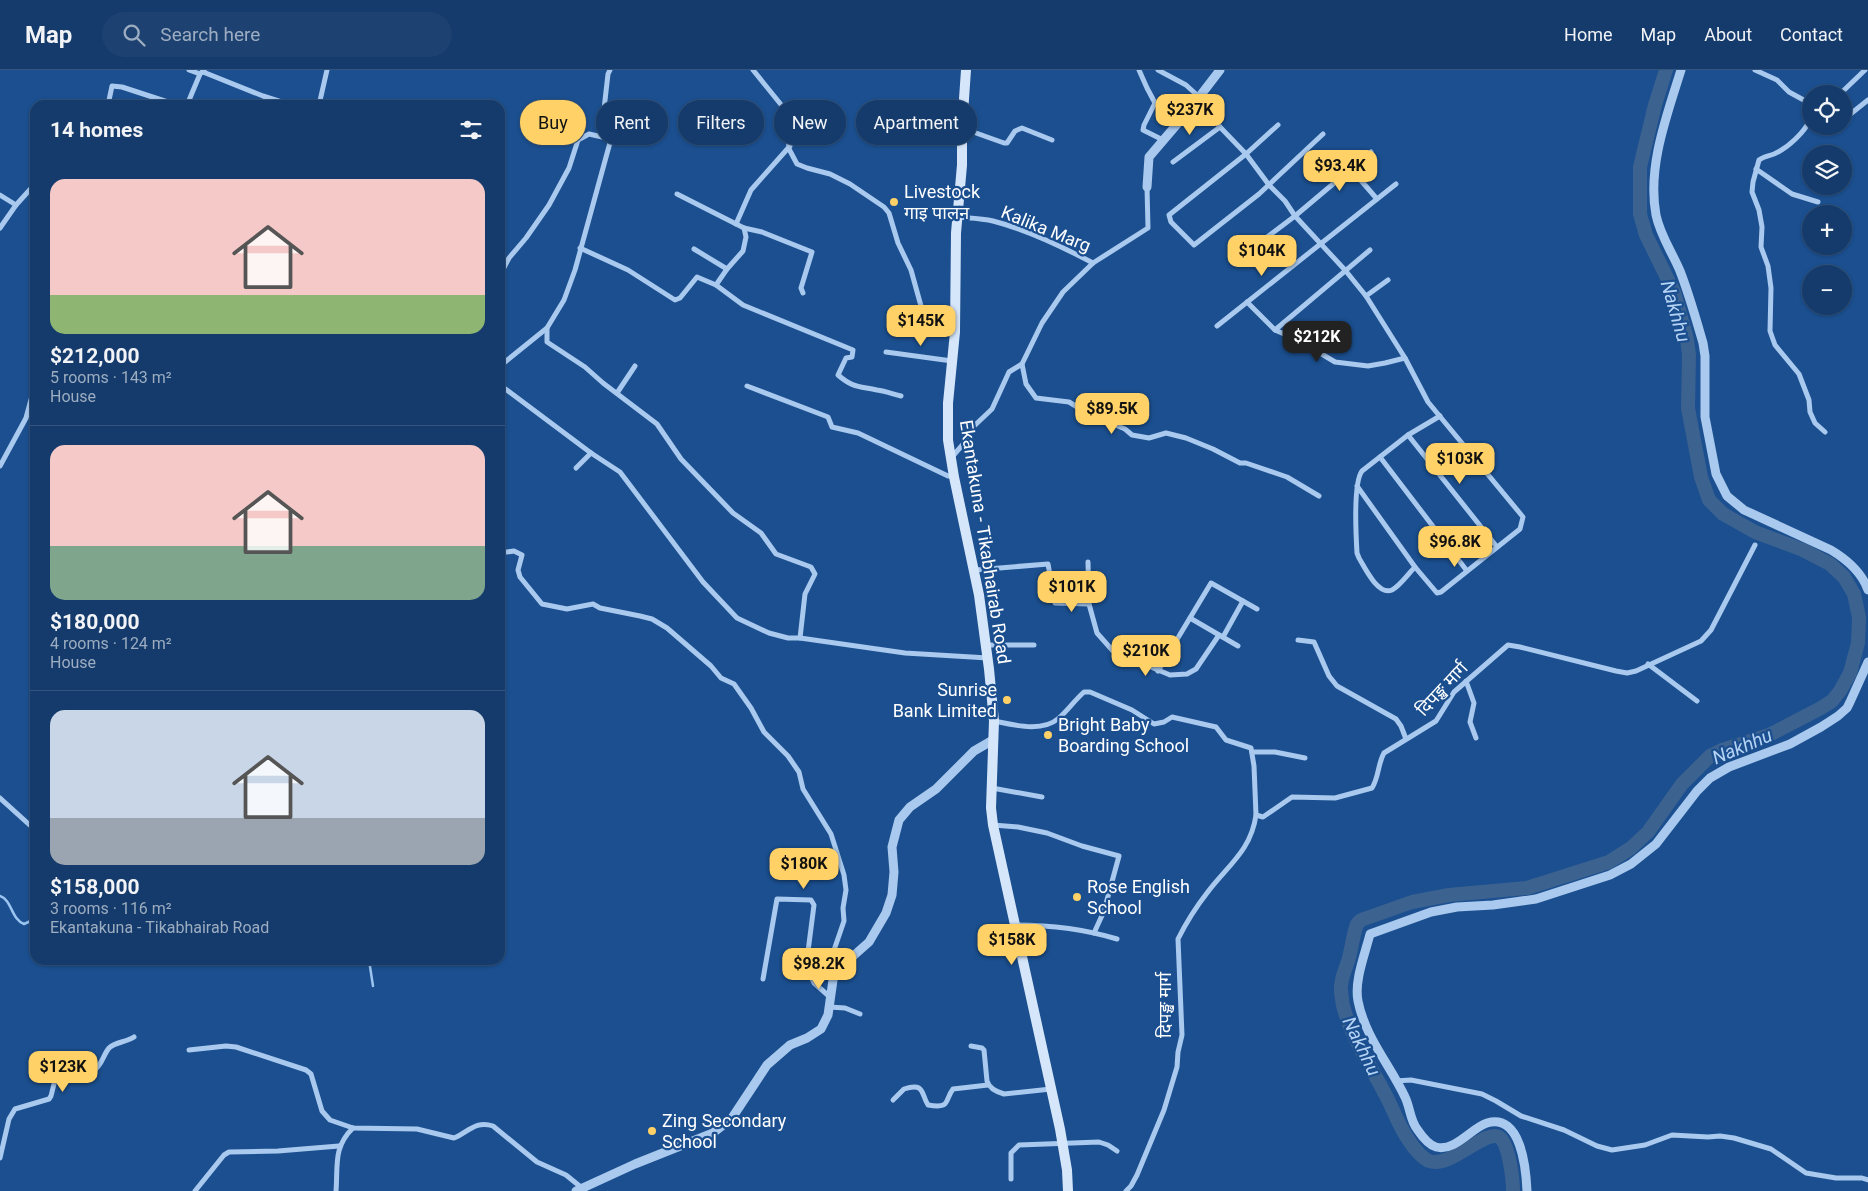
<!DOCTYPE html>
<html lang="en">
<head>
<meta charset="utf-8">
<style>
  body { margin:0; font-family:Roboto,"Noto Sans Devanagari",sans-serif; background:#1d4271; color:#f1f3f6; height:100vh; display:flex; flex-direction:column; font-size:19px; white-space:nowrap }
  * { box-sizing:border-box; margin:0 }
  p { font-size:16px; color:#9dadc1 }
  .icon { flex:none; width:28px; height:28px; fill:none; stroke:currentColor; stroke-width:2; stroke-linecap:round; stroke-linejoin:round }
  .map { position:relative; flex:1; overflow:hidden }
  .side { position:absolute; left:30px; top:30px; width:475px; height:865px; display:flex; flex-direction:column; background:#143b6b; border-radius:15px; box-shadow:0 1px 4px #0004,0 0 0 1px #33557e }
  .side>* { flex:none }
  .hud { position:absolute; left:520px; top:30px; width:475px; height:45px; display:flex; gap:10px }
  .fabs { position:absolute; left:1802px; top:15px; display:grid; gap:10px }
  .fabs a { display:grid; place-items:center; width:50px; height:50px; border-radius:50%; background:#143b6b; box-shadow:0 1px 4px #0004,0 0 0 1px #33557e; font-size:25px }
  .price { position:absolute; translate:-50% -42px; padding:0 11px; border-radius:10px; background:#ffd166; color:#111; font-size:16px; line-height:32px; filter:drop-shadow(0 1px 2px #0008) }
  .price::after { content:''; position:absolute; left:50%; top:30px; width:15px; height:11px; margin-left:-8px; background:inherit; clip-path:polygon(0 0,100% 0,50% 100%) }
  .price.on { background:#222; color:#fff }
  ul { padding:0; list-style:none }
  li { display:grid; align-content:center; gap:10px; height:265px; padding:0 20px }
  li+li { border-top:1px solid #33557e }
  li span { display:grid; place-items:center; height:155px; border-radius:15px; color:#555 }
  li>.icon { margin-inline-start:auto }
  span .icon { width:90px; height:90px; fill:#fffc; stroke-width:1 }
  li b { font-size:21px }
  h2 { display:flex; justify-content:space-between; align-items:center; height:60px; padding:0 20px; font-size:21px }
  .chip { padding:0 18px; border-radius:22px; background:#143b6b; box-shadow:0 1px 4px #0004,0 0 0 1px #33557e; font-size:18px; line-height:45px }
  .chip.on { background:#ffd166; color:#111 }
  header { display:flex; align-items:center; gap:30px; box-sizing:border-box; height:70px; padding:0 25px; background:#143b6b; border-bottom:1px solid #33557e }
  header strong { font-size:24px }
  nav { display:flex; gap:28px; margin-inline-start:auto; font-size:18px }
  .search { width:350px; height:45px; background:#1d4271; display:flex; align-items:center; gap:12px; box-sizing:border-box; padding:0 18px; border-radius:28px; color:#9dadc1; font-size:19px }
  .map>svg:first-child { display:block }
  .lines { fill:none; stroke-linecap:round; stroke-linejoin:round }
  .stream { stroke:#9cc4f0; stroke-width:2.5 }
  .river { stroke:#3c6290; stroke-width:14 }
  .minor { stroke:#a9c9ee; stroke-width:5 }
  .tertiary { stroke:#a9c9ee; stroke-width:9 }
  .secondary { stroke:#d6e6fa; stroke-width:10 }
  .poi-dot { fill:#ffd166; stroke:#1b4f8f; stroke-width:2 }
  .labels { text-anchor:middle; stroke-width:4.5; stroke-linejoin:round; paint-order:stroke }
  .poi-label { font-size:18px; fill:#fff; stroke:#1b4f8f; text-anchor:start }
  .street-label { font-size:18px; fill:#fff; stroke:#1b4f8f }
  .water-label { font-size:19px; font-style:italic; fill:#b5d3f5; stroke:#1b4f8f }
</style>
</head>
<body>
<header>
<strong>Map</strong>
<div class="search"><svg class="icon" aria-label="search" viewBox="0 0 24 24"><circle cx="10" cy="10" r="6"/><path d="M15 15l6 6"/></svg>Search here</div>
<nav><a>Home</a><a>Map</a><a>About</a><a>Contact</a></nav>
</header>
<div class="map">
<svg width="1868" height="1121" viewBox="0 0 1868 1121">
  <rect width="100%" height="100%" fill="#1b4f8f"/>
  <g class="lines">
    <g class="stream">
      <path d="M0,826C12,830 11,849 24,854L35,849"/>
      <path d="M369,890L373,916"/>
    </g>
    <path class="river" d="M1513,1121C1513,1110 1509,1073 1499,1067C1484,1059 1451,1099 1429,1091C1420,1087 1411,1074 1406,1066C1397,1052 1392,1036 1384,1022C1370,995 1352,968 1344,939C1342,934 1342,927 1341,921C1340,908 1346,899 1349,888C1352,876 1353,865 1357,854L1361,850L1412,832L1449,825L1527,818L1609,792L1631,778L1648,762L1682,714L1710,686L1722,680L1769,665L1821,638L1832,631L1840,621L1850,603L1858,573L1859,547L1854,524L1844,507L1830,494L1803,480L1755,462L1723,444L1709,430L1701,407L1688,338L1689,285L1687,269L1674,222L1646,165L1640,144V97L1655,35L1666,0"/>
    <g class="minor">
      <path d="M189,0L200,4"/>
      <path d="M753,0L787,42L789,79L797,94L807,98L830,104L850,114L884,137L889,143L898,173L911,200L921,236L930,254L942,261L955,262"/>
      <path d="M1139,0L1147,18L1155,33L1144,55L1143,60L1163,70"/>
      <path d="M1158,0L1186,15L1198,26L1220,57L1246,84L1269,115L1285,131L1295,146L1345,200L1366,226L1405,288L1428,332L1523,447L1520,459L1441,522L1437,523L1415,497L1357,416"/>
      <path d="M1755,0L1777,10L1789,22L1811,34"/>
      <path d="M203,2L263,26L291,35"/>
      <path d="M1840,24L1865,0"/>
      <path d="M108,35L112,16L122,17L177,35"/>
      <path d="M187,35L200,4L204,0"/>
      <path d="M319,35L327,0"/>
      <path d="M1844,47L1848,46L1868,30"/>
      <path d="M1811,48C1805,62 1788,78 1774,84C1769,86 1764,86 1759,90L1753,112L1752,122L1759,140L1762,157L1761,177L1768,196L1771,218L1770,261L1775,275L1799,304L1809,330L1810,342L1815,353L1825,362"/>
      <path d="M1278,55L1246,84L1169,145L1171,152L1194,175L1259,124L1323,64"/>
      <path d="M962,58L1004,73H1007L1015,61L1022,58L1052,70"/>
      <path d="M1173,92L1220,57"/>
      <path d="M1351,99L1377,129"/>
      <path d="M1756,99L1792,124L1818,132"/>
      <path d="M677,124L744,158L746,167L743,181L727,199L716,215L743,235L853,280L852,287L846,288L838,305C853,318 859,316 877,320C885,321 893,324 901,326"/>
      <path d="M0,125L16,135L0,158"/>
      <path d="M16,135L35,114"/>
      <path d="M957,147C969,148 982,148 993,151C1028,160 1061,176 1093,193"/>
      <path d="M736,154L751,120L790,76"/>
      <path d="M744,158L762,162L812,182L801,218L803,223"/>
      <path d="M1255,176L1295,146L1371,82"/>
      <path d="M580,178L628,200L675,230L680,228L697,207L716,215"/>
      <path d="M694,179L727,199"/>
      <path d="M500,205L509,188L526,168L549,135L569,98L578,70L589,64L611,69L604,39L608,4L610,0"/>
      <path d="M1366,226L1388,210"/>
      <path d="M1247,232L1275,260L1300,271L1335,292L1368,296L1385,293L1405,288"/>
      <path d="M1217,256L1396,114"/>
      <path d="M547,258V272L585,297L603,313L657,354L681,389L733,443L761,463L776,484L811,497L815,504L805,524L800,568"/>
      <path d="M1275,260L1370,180"/>
      <path d="M886,282L952,291"/>
      <path d="M1022,294L1026,314L1036,328L1069,332L1087,343L1125,359L1132,365L1149,368L1166,363L1186,368L1213,379L1240,393H1246L1287,407L1319,426"/>
      <path d="M500,296L547,258L564,230L575,200L611,69"/>
      <path d="M500,315L591,383L620,402L703,512L737,548L769,563L788,568H800L905,583L988,588"/>
      <path d="M747,316L828,347L832,357L858,363L948,406H954"/>
      <path d="M617,323L635,296"/>
      <path d="M1408,365L1497,477"/>
      <path d="M952,387L965,372L972,358L992,339L1009,302L1022,294L1042,253L1063,222L1093,193L1148,158L1147,117"/>
      <path d="M1380,387L1467,501"/>
      <path d="M0,396L26,348L35,315"/>
      <path d="M576,398L591,383"/>
      <path d="M500,483L514,481L522,485L518,500L520,507L542,534L567,539L593,534L600,538L640,546L652,549L667,558L711,596L721,608L734,614L751,638L764,662L788,686L799,702L803,719L831,764L844,805L846,820L843,838L844,851L833,883L831,891L834,903"/>
      <path d="M1088,492L1089,534L1097,563L1113,581L1170,605L1187,604L1196,599L1219,565"/>
      <path d="M1415,497C1408,504 1400,516 1392,520C1378,526 1365,498 1359,488L1357,483C1356,466 1353,413 1362,401L1408,365L1440,346"/>
      <path d="M975,500L1048,494L1055,533L1089,534"/>
      <path d="M1190,548L1238,576"/>
      <path d="M1223,567L1243,531"/>
      <path d="M1298,570L1314,572L1329,606L1337,616L1396,649L1401,656L1406,669"/>
      <path d="M986,575H1034"/>
      <path d="M1648,594L1697,631"/>
      <path d="M1158,601L1211,513L1257,539"/>
      <path d="M1466,611L1474,633L1470,652L1476,668"/>
      <path d="M994,651C1014,655 1042,663 1059,648C1067,641 1075,630 1084,622H1090L1132,640L1154,654L1164,652L1172,647L1216,657L1226,670L1251,678L1254,696L1256,745"/>
      <path d="M1252,682H1275L1305,688"/>
      <path d="M992,718L1042,727"/>
      <path d="M0,728L33,758L35,762"/>
      <path d="M993,755L1018,757L1047,763L1082,776L1119,786L1104,841L1094,863"/>
      <path d="M1015,855C1050,855 1084,859 1117,869"/>
      <path d="M763,909L777,829L811,830L814,835L806,897L814,913L830,927"/>
      <path d="M829,937L845,938L860,944"/>
      <path d="M971,976L982,978L984,980L987,1011C989,1018 997,1022 1004,1024L1051,1019"/>
      <path d="M189,980L226,976L236,977L306,1000L311,1004L322,1041L330,1050L353,1058L417,1059L454,1068C468,1062 476,1050 493,1056L537,1092L566,1105L582,1118"/>
      <path d="M1395,1011L1411,1010L1482,1024L1496,1031L1521,1046L1564,1060L1597,1076L1612,1080L1645,1075L1672,1065L1708,1067L1720,1066L1734,1068L1771,1079L1806,1103L1836,1108H1862L1868,1110"/>
      <path d="M893,1030L904,1019C925,1012 921,1024 928,1035C951,1039 944,1031 953,1019L988,1015"/>
      <path d="M0,1088L9,1049L15,1039L49,1029L51,1026L55,1010C66,1004 80,1008 93,1001C102,996 103,985 109,978C115,972 127,972 134,967"/>
      <path d="M1011,1109V1083L1019,1075L1099,1072L1108,1075L1117,1081"/>
      <path d="M195,1121L224,1085L229,1082L278,1081L339,1076"/>
      <path d="M336,1121C338,1096 333,1077 353,1058"/>
      <path d="M1126,1121L1131,1116L1137,1105L1164,1040L1177,997L1178,982L1182,965L1178,869C1186,853 1196,837 1207,823C1227,796 1251,781 1256,745L1263,747L1292,727L1335,728L1372,718C1379,707 1378,693 1384,683L1436,651L1454,622L1508,575L1520,577L1616,601L1627,603L1636,601L1701,571L1711,560L1755,475"/>
    </g>
    <g class="tertiary">
      <path d="M1681,0C1667,45 1647,97 1656,145C1660,165 1672,182 1680,201C1689,224 1696,249 1703,273L1705,286V347L1716,404L1727,426L1744,440L1831,480C1846,489 1862,503 1868,520"/>
      <path d="M1147,117L1149,87L1190,39L1220,0"/>
      <path d="M576,1121L635,1094L713,1063L732,1048L767,995L790,975L807,968L821,959L828,945L834,903L869,872L886,843L892,825L894,802L892,777L899,750L910,737L936,719L974,681L993,670"/>
      <path d="M1527,1121C1526,1098 1521,1043 1487,1053C1471,1058 1455,1082 1436,1077C1429,1075 1421,1065 1417,1059C1410,1050 1410,1037 1405,1027C1390,995 1365,967 1358,931C1354,911 1365,884 1370,864L1431,842L1457,837L1493,835L1536,829L1610,805L1631,794L1656,774L1697,721L1710,708L1729,697L1790,674L1821,657L1838,646L1847,638L1850,632L1868,592"/>
    </g>
    <path class="secondary" d="M966,0L962,58V95L956,163L955,262L948,333V370L954,407L979,525L989,599L994,651L991,738L993,755L1060,1059L1067,1100L1068,1121"/>
  </g>
  <g class="poi-dot">
    <circle cx="894" cy="132" r="5"/>
    <circle cx="1007" cy="630" r="5"/>
    <circle cx="1048" cy="665" r="5"/>
    <circle cx="1077" cy="827" r="5"/>
    <circle cx="652" cy="1061" r="5"/>
  </g>
  <g class="labels">
    <g class="poi-label">
      <text x="904" y="128">Livestock<tspan x="904" dy="21">गाइ पालन</tspan></text>
      <text x="997" y="626" text-anchor="end">Sunrise<tspan x="997" dy="21">Bank Limited</tspan></text>
      <text x="1058" y="661">Bright Baby<tspan x="1058" dy="21">Boarding School</tspan></text>
      <text x="1087" y="823">Rose English<tspan x="1087" dy="21">School</tspan></text>
      <text x="662" y="1057">Zing Secondary<tspan x="662" dy="21">School</tspan></text>
    </g>
    <g class="street-label">
      <text transform="translate(1046 159) rotate(22)" y="6">Kalika Marg</text>
      <text transform="translate(985 472) rotate(81)" y="6">Ekantakuna - Tikabhairab Road</text>
      <text transform="translate(1442 619) rotate(-47)" y="6">दिपङ्ख मार्ग</text>
      <text transform="translate(1165 935) rotate(-90)" y="6">दिपङ्ख मार्ग</text>
    </g>
    <g class="water-label">
      <text transform="translate(1676 241) rotate(74)" y="7">Nakhhu</text>
      <text transform="translate(1742 676) rotate(-23)" y="7">Nakhhu</text>
      <text transform="translate(1362 976) rotate(64)" y="7">Nakhhu</text>
    </g>
  </g>
</svg>
<div class="fabs">
<a><svg class="icon" aria-label="locate" viewBox="0 0 24 24"><circle cx="12" cy="12" r="6"/><path d="M12 2v4M12 18v4M2 12h4M18 12h4"/></svg></a>
<a><svg class="icon" aria-label="layers" viewBox="0 0 24 24"><path d="M12 4l9 5-9 5-9-5zM3 14l9 5 9-5"/></svg></a>
<a>+</a>
<a>−</a>
</div>
<b class="price" style="left:1190px;top:66px">$237K</b>
<b class="price" style="left:1340px;top:122px">$93.4K</b>
<b class="price" style="left:1262px;top:207px">$104K</b>
<b class="price" style="left:921px;top:277px">$145K</b>
<b class="price on" style="left:1317px;top:293px">$212K</b>
<b class="price" style="left:1112px;top:365px">$89.5K</b>
<b class="price" style="left:1460px;top:415px">$103K</b>
<b class="price" style="left:1455px;top:498px">$96.8K</b>
<b class="price" style="left:1072px;top:543px">$101K</b>
<b class="price" style="left:1146px;top:607px">$210K</b>
<b class="price" style="left:804px;top:820px">$180K</b>
<b class="price" style="left:1012px;top:896px">$158K</b>
<b class="price" style="left:819px;top:920px">$98.2K</b>
<b class="price" style="left:63px;top:1023px">$123K</b>
<div class="hud">
<a class="chip on">Buy</a>
<a class="chip">Rent</a>
<a class="chip">Filters</a>
<a class="chip">New</a>
<a class="chip">Apartment</a>
</div>
<section class="side">
<h2>14 homes<svg class="icon" aria-label="filters" viewBox="0 0 24 24"><path d="M4 7h16M4 17h16"/><circle cx="9" cy="7" r="2"/><circle cx="15" cy="17" r="2"/></svg></h2>
<ul>
<li><span style="background:linear-gradient(#f6c9c9 75%,#8fb573 0)"><svg class="icon" aria-label="home" viewBox="0 0 24 24"><path d="M3 11l9-7 9 7M6 9v11h12V9"/></svg></span><div><b>$212,000</b><p>5 rooms · 143 m²</p><p>House</p></div></li>
<li><span style="background:linear-gradient(#f6c9c9 65%,#7fa58c 0)"><svg class="icon" aria-label="home" viewBox="0 0 24 24"><path d="M3 11l9-7 9 7M6 9v11h12V9"/></svg></span><div><b>$180,000</b><p>4 rooms · 124 m²</p><p>House</p></div></li>
<li><span style="background:linear-gradient(#c9d6e8 70%,#9aa5b1 0)"><svg class="icon" aria-label="home" viewBox="0 0 24 24"><path d="M3 11l9-7 9 7M6 9v11h12V9"/></svg></span><div><b>$158,000</b><p>3 rooms · 116 m²</p><p>Ekantakuna - Tikabhairab Road</p></div></li>
</ul>
</section>
</div>
</body>
</html>
